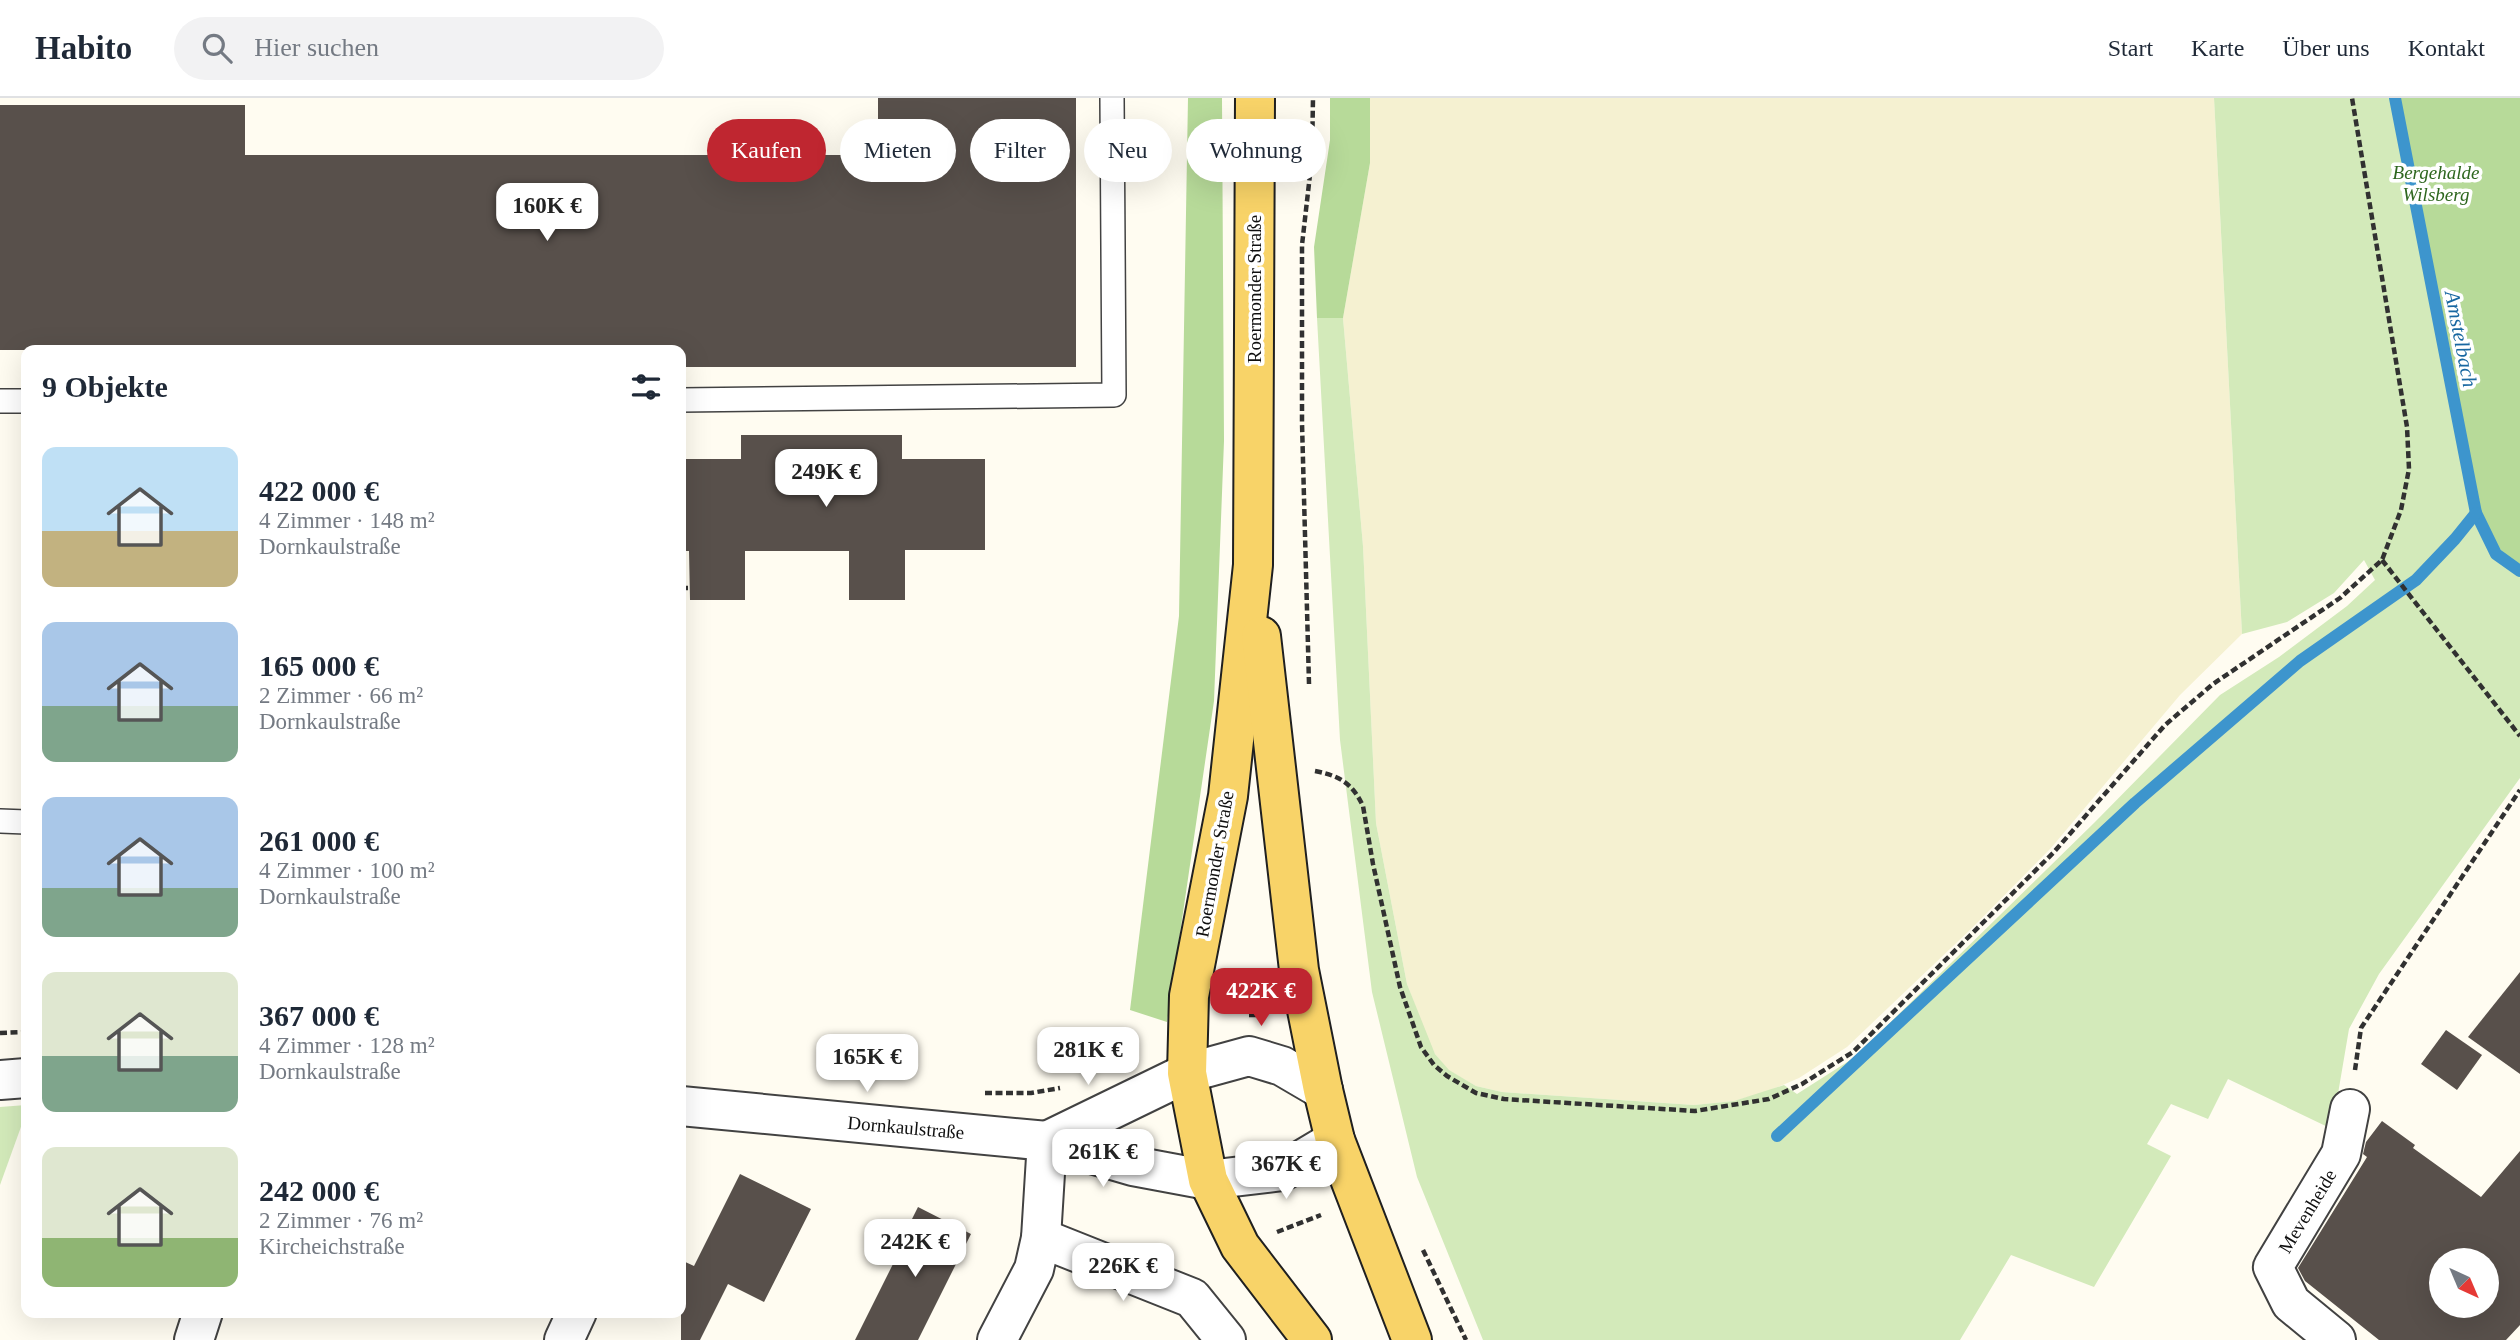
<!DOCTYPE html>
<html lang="de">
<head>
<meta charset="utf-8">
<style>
  body { margin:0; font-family:"Times New Roman",serif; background:#f2f2f3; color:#1f2937; height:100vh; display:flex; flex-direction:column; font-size:26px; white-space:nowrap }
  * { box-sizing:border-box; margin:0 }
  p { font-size:23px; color:#747a83 }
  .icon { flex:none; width:38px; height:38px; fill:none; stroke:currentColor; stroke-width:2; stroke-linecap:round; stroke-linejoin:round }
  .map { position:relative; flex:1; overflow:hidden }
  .sheet { position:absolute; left:21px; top:247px; width:665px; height:973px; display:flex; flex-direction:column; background:#fff; border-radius:14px; box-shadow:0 7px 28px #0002 }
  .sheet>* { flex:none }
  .banner { position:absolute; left:707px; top:21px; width:665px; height:63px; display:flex; gap:14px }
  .needle { width:46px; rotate:136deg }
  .tools { position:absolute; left:2429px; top:1150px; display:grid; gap:14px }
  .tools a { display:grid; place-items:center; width:70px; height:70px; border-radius:50%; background:#fff; box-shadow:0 7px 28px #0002; font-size:35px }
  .price { position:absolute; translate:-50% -60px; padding:0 16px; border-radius:14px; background:#fff; color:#222; font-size:23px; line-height:46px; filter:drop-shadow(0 2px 4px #0008) }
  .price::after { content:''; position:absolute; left:50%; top:42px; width:21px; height:16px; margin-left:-10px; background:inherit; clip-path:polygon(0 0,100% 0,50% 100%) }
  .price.current { background:#bf2630; color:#fff }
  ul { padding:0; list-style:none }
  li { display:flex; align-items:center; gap:21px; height:175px; padding:0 21px }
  li span { display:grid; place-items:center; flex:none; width:196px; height:140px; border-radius:14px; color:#555 }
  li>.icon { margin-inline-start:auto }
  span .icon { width:84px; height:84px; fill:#fffc; stroke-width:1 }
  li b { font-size:30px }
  h2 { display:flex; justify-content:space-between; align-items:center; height:84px; padding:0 21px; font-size:30px }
  .tag { padding:0 24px; border-radius:32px; background:#fff; box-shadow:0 7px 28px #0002; font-size:24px; line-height:63px }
  .tag.current { background:#bf2630; color:#fff }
  header { display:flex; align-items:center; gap:42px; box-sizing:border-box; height:98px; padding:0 35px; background:#fff; border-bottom:2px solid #e0e1e3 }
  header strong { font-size:33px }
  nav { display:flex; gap:38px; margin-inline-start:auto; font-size:24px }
  .search { width:490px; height:63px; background:#f2f2f3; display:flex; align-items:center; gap:18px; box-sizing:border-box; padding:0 24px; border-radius:38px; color:#747a83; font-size:26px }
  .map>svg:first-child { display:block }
  .farmland { fill:#f5f1d1 }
  .green { fill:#d3eaba }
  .forest { fill:#b7da99 }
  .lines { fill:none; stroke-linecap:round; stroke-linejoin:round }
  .stream { stroke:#3d95cd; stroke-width:12 }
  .building { fill:#58504b; fill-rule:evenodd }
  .service-casing { stroke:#424242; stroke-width:26 }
  .minor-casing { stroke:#424242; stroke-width:42 }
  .tertiary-casing { stroke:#424242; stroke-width:42 }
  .primary-casing { stroke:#202020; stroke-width:42 }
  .path { stroke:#313131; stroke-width:4.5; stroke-dasharray:7 3.5; stroke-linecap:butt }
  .service { stroke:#fff; stroke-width:23 }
  .minor { stroke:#fff; stroke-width:38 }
  .tertiary { stroke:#fff; stroke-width:38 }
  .primary { stroke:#f8d368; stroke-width:38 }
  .labels { text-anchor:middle; stroke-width:7; stroke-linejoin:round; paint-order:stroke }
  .park-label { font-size:19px; font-style:italic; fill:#2e671f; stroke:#fff }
  .street-label { font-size:19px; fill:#0f0f0f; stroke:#fff }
  .water-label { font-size:21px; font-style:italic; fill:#1867a1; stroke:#fff }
</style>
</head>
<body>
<header>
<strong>Habito</strong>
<div class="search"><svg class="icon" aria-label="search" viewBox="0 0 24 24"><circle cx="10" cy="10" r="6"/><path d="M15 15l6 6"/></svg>Hier suchen</div>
<nav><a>Start</a><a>Karte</a><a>Über uns</a><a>Kontakt</a></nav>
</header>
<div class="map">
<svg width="2520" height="1242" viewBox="0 0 2520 1242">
  <rect width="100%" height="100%" fill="#fffcf1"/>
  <path class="farmland" d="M1370,0H2214L2242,536L2180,597L2051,750L1972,830L1847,949L1799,980L1766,994L1734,1003L1694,1007L1502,994L1476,988L1448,972L1435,956L1428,942L1407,886L1376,725L1363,448L1343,220L1370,65Z"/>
  <g class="green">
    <path d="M2214,0H2520V680L2379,876L2349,931L2332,1031L2228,981L2208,1021L2171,1006L2147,1046L2171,1058L2094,1189L2011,1157L1960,1242H1483L1417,1079L1372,894L1340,642L1317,220H1343L1363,448L1376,725L1407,886L1435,956L1449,972L1476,988L1502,994L1694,1007L1734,1003L1784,987L1797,996L1855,959L2095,724L2220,597L2279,559L2347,508L2375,482L2364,462L2334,495L2287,524L2242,536Z"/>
    <path d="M26,1007V1015L0,1087V1009Z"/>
  </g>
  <g class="forest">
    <path d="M1188,0H1222L1224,343L1214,603L1167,924L1130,912L1179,518Z"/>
    <path d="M1330,0H1370V65L1343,220H1317L1314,149L1330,42Z"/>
    <path d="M2398,0H2520V469C2488,445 2486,429 2474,392L2427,136Z"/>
  </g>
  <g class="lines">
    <g class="stream">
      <path d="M2395,0L2476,415L2496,456L2520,473"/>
      <path d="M1777,1038L2135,705L2300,563L2416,482L2455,441L2476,415"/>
    </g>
  </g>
  <g class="building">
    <path d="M878,0H1076V269H681V252H0V7H245V57H878Z"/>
    <path d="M741,337H902V361H985V452H905V502H849V453H745V502H690L689,453H681V361H741Z"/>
    <path d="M2520,874V976L2468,939Z"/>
    <path d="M2446,932L2482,957L2457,992L2421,966Z"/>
    <path d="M2382,1023L2415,1047L2413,1050L2481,1099L2520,1053V1227L2506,1242H2379L2305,1183L2298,1170L2367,1059L2363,1056L2366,1044ZM2441,1162H2487V1208H2441Z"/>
    <path d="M740,1076L811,1111L764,1204L728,1186L700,1242H681V1162L694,1168Z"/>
    <path d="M918,1109L971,1136L918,1242H855L900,1152L897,1151Z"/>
  </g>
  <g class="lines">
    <defs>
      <g id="service">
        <path d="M681,302L1114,297L1112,0"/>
        <path d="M0,303H26"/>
        <path d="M0,723L26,724"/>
      </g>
      <g id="minor">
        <path d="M1041,1140L1192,1200L1226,1242"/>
        <path d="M194,1242L203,1214"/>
        <path d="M564,1242L577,1214"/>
        <path d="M997,1242L1034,1171L1041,1140L1047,1043"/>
        <path d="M2336,1242L2291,1205L2273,1169L2341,1056L2350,1011"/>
      </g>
      <g id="tertiary">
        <path d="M0,982L26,980"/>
        <path d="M681,1008L1047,1043L1133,1068L1208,1082L1283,1073L1335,1042"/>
        <path d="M1047,1043L1187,975L1249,958L1282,968L1323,992"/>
      </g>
      <g id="primary">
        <path d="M1255,0L1253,467L1228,698L1189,898L1187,975L1208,1082L1240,1148L1312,1242"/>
        <path d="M1261,538L1299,872L1323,992L1335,1042L1412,1242"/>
      </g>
    </defs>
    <use href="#service" class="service-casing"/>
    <use href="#minor" class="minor-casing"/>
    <use href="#tertiary" class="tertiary-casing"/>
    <use href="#primary" class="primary-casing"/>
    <g class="path">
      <path d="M2382,462L2520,638"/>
      <path d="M681,490H690"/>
      <path d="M1309,586L1302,325V147L1312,59L1313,0"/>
      <path d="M1315,673C1340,678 1352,685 1363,708L1373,766L1400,889L1421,949L1434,967L1447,978L1476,995L1504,1001L1695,1013L1769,1001L1802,986L1853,954L2054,754L2165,627L2213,586L2340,500L2382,462L2401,412L2409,371L2407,329L2352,0"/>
      <path d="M1249,917H1268"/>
      <path d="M0,935L26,934"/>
      <path d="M2355,972L2361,930L2520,692"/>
      <path d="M985,995H1031L1060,990"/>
      <path d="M1277,1134L1321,1117"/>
      <path d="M1423,1152L1466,1242"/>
    </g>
    <use href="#service" class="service"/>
    <use href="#minor" class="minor"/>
    <use href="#tertiary" class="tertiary"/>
    <use href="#primary" class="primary"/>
  </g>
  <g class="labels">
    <g class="park-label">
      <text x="2436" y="81">Bergehalde<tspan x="2436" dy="22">Wilsberg</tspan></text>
    </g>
    <g class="street-label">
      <text transform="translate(1254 191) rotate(-90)" y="7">Roermonder Straße</text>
      <text transform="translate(1214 766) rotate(-80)" y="7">Roermonder Straße</text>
      <text transform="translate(906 1029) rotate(5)" y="7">Dornkaulstraße</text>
      <text transform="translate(2307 1113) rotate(-59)" y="7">Mevenheide</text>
    </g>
    <g class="water-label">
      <text transform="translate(2461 241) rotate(79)" y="7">Amstelbach</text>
    </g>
  </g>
</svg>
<div class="tools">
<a><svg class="needle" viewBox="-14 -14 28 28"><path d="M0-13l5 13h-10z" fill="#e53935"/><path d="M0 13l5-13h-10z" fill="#747a83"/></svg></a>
</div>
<b class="price" style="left:547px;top:145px">160K €</b>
<b class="price" style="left:826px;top:411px">249K €</b>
<b class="price current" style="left:1261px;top:930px">422K €</b>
<b class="price" style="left:1088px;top:989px">281K €</b>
<b class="price" style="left:867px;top:996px">165K €</b>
<b class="price" style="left:1103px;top:1091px">261K €</b>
<b class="price" style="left:1286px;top:1103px">367K €</b>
<b class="price" style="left:915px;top:1181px">242K €</b>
<b class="price" style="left:1123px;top:1205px">226K €</b>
<div class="banner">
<a class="tag current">Kaufen</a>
<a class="tag">Mieten</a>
<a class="tag">Filter</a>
<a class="tag">Neu</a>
<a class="tag">Wohnung</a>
</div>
<section class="sheet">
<h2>9 Objekte<svg class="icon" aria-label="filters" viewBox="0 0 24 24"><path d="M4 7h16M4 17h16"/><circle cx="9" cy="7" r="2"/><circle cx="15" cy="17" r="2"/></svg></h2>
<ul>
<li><span style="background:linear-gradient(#bfe0f5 60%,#c2b280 0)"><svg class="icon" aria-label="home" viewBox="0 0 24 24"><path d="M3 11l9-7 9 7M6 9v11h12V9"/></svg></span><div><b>422 000 €</b><p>4 Zimmer · 148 m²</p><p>Dornkaulstraße</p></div></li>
<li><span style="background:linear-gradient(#a9c7e8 60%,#7fa58c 0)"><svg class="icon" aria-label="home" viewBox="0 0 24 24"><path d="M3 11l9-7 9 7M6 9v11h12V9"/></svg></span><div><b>165 000 €</b><p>2 Zimmer · 66 m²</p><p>Dornkaulstraße</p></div></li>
<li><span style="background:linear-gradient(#a9c7e8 65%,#7fa58c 0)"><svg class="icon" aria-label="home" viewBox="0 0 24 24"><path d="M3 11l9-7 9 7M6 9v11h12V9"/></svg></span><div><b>261 000 €</b><p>4 Zimmer · 100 m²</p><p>Dornkaulstraße</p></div></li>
<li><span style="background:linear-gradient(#dfe7d0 60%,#7fa58c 0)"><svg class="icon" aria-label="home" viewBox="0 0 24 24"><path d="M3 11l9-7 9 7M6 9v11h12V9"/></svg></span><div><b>367 000 €</b><p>4 Zimmer · 128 m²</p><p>Dornkaulstraße</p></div></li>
<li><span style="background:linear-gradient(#dfe7d0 65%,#8fb573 0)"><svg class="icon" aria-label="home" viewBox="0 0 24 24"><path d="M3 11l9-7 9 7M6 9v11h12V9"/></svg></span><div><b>242 000 €</b><p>2 Zimmer · 76 m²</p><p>Kircheichstraße</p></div></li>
</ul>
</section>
</div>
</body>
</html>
